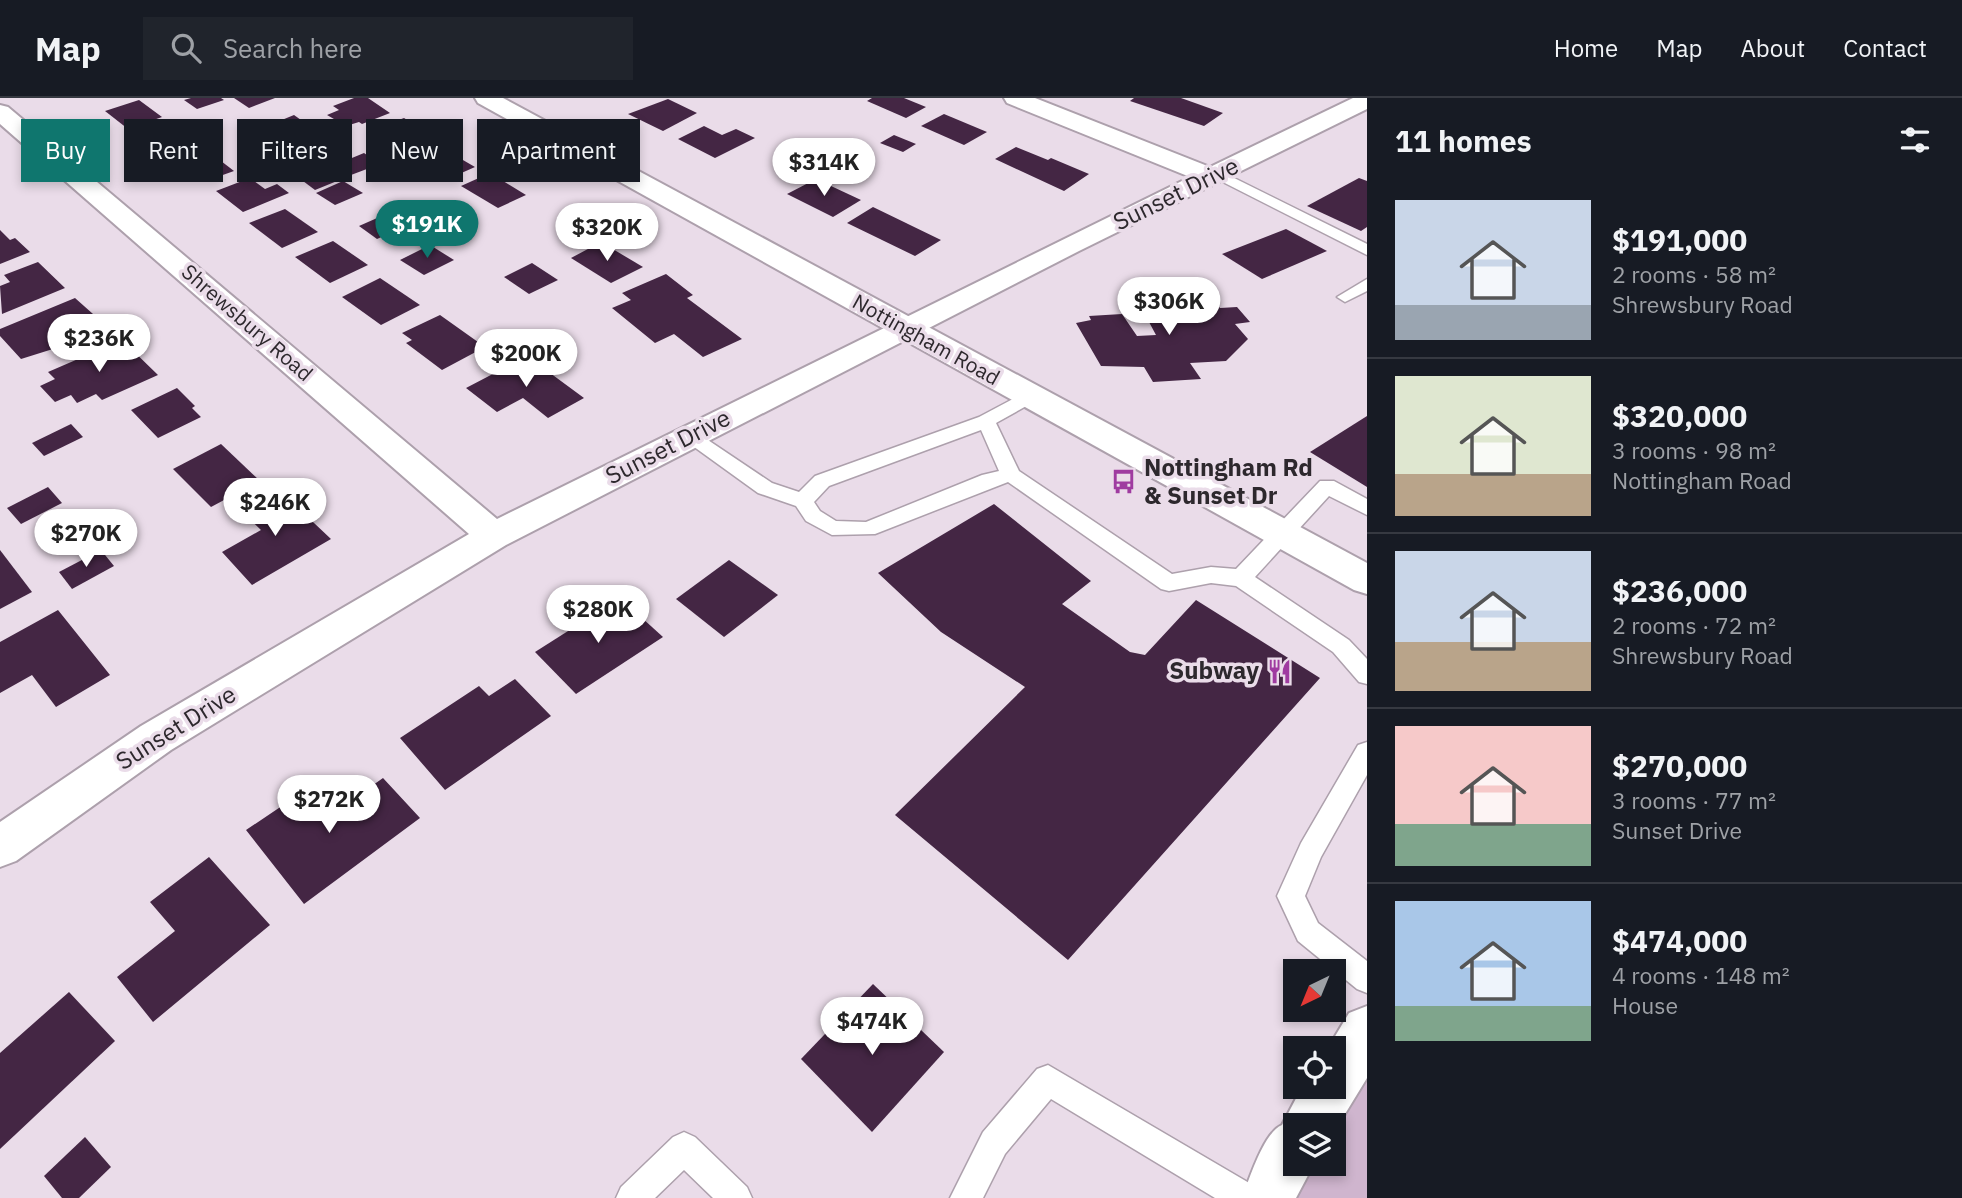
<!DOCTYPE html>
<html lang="en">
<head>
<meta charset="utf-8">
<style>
  body { margin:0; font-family:"IBM Plex Sans",sans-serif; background:#20242c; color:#f1f3f6; height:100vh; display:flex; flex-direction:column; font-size:26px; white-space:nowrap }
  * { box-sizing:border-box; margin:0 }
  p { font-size:23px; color:#9ea1a6 }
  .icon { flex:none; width:38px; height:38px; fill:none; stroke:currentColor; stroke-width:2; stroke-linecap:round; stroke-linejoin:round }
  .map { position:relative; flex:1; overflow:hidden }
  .panel { display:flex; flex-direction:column; background:#171b24; width:595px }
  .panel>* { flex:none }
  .hud { position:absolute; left:21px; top:21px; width:665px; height:63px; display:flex; gap:14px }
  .needle { width:46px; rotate:223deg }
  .buttons { position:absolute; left:1283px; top:861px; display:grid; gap:14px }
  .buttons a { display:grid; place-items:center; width:63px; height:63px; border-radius:0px; background:#171b24; box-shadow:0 4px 10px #0003; font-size:35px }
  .price { position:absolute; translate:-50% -60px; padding:0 16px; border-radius:24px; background:#fff; color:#222; font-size:23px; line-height:46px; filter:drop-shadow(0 2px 4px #0008) }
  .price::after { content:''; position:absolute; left:50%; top:42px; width:21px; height:16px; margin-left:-10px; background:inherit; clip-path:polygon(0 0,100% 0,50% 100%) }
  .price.current { background:#0f766e; color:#fff }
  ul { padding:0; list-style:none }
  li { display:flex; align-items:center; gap:21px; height:175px; padding:0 28px }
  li+li { border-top:2px solid #363941 }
  li span { display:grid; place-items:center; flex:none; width:196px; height:140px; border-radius:0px; color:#555 }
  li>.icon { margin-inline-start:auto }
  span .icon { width:84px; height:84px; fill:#fffc; stroke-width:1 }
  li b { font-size:30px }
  h2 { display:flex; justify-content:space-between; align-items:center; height:84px; padding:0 28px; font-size:30px }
  .pill { padding:0 24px; border-radius:0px; background:#171b24; box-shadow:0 4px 10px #0003; font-size:24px; line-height:63px }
  .pill.current { background:#0f766e; color:#fff }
  header { display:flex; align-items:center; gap:42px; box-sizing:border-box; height:98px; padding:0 35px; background:#171b24; border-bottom:2px solid #363941 }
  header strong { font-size:33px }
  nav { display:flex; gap:38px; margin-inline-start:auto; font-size:24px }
  .search { width:490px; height:63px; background:#20242c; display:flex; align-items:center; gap:18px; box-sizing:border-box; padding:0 24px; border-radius:0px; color:#9ea1a6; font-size:26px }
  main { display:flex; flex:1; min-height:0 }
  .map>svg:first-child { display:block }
  .green { fill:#cfb5ce }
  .building { fill:#442644 }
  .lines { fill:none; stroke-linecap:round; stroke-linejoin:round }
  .lane-casing { stroke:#ada0ac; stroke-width:3 }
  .street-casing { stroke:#ada0ac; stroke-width:4 }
  .secondary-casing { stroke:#ada0ac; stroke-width:4 }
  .primary-casing { stroke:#ada0ac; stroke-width:4 }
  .lane { fill:#fff; fill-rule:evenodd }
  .street { fill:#fff; fill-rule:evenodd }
  .secondary { fill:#fff; fill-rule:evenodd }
  .primary { fill:#fff; fill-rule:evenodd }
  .labels { text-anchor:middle; stroke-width:7; stroke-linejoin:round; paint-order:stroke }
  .far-street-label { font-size:21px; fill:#2d282d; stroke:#eadce9 }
  .street-label { font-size:24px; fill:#2d282d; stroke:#eadce9 }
  .poi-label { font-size:24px; font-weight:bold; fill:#2d282d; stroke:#eadce9; text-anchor:start }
</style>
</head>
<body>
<header>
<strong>Map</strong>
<div class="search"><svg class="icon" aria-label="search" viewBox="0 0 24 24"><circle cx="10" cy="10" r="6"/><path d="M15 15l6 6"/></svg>Search here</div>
<nav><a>Home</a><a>Map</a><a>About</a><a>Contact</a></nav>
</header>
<main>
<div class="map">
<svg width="1367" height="1100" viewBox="0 0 1367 1100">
  <rect width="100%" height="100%" fill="#eadce9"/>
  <path class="green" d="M1367,933V1100H1269L1295,1066H1334V1027H1308Z"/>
  <g class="building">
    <path d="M191,0H221L224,2L197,11L184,2Z"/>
    <path d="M234,0H275L249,10Z"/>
    <path d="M354,0H368L390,15L362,26L359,24L346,28L327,17L339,12L333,8Z"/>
    <path d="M872,0H904L926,9L906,20L867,3Z"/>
    <path d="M1134,0H1181L1223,15L1204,28L1130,3Z"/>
    <path d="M668,1L697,15L663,33L628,16Z"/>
    <path d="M139,2L162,19L128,31L105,13Z"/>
    <path d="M944,16L987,34L964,47L921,28Z"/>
    <path d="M294,17L308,27L286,35L272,26Z"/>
    <path d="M404,20L436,40L405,52L397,46L383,51L370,42L382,38L372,32Z"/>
    <path d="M170,27L197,47L165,59L138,38Z"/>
    <path d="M704,28L722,37L736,31L755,40L715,60L678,41Z"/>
    <path d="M268,35L296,54L271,64L243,44Z"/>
    <path d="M894,37L916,46L903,54L880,45Z"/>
    <path d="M437,47L475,69L441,84L422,73L410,78L391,67Z"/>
    <path d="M1016,49L1048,62L1051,60L1089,76L1064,93L995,61Z"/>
    <path d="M208,53L234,73L203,84L175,65Z"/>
    <path d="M364,55L380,66L351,77L335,67Z"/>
    <path d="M325,70L342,81L315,92L299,80Z"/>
    <path d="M490,75L526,97L498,110L461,88Z"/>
    <path d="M250,80L265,91L277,86L289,95L243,114L216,93Z"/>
    <path d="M1359,80L1367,83V129L1361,133L1307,108Z"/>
    <path d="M816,81L861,102L833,119L787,96Z"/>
    <path d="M343,83L363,95L335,107L316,95Z"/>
    <path d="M873,109L941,142L915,158L847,125Z"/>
    <path d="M285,111L318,134L282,150L249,125Z"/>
    <path d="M384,117L398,121L402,130L377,141L359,128Z"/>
    <path d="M1286,131L1327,153L1262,181L1222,156Z"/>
    <path d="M0,132L10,142L15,140L30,154L0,166Z"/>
    <path d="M333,143L368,167L330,185L295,159Z"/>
    <path d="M601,144L643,169L611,185L571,160Z"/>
    <path d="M430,147L454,162L424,177L400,162Z"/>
    <path d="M38,164L65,190L2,216L0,188L10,184L4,177Z"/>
    <path d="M532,165L558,182L529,196L504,179Z"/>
    <path d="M666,176L693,197L687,200L742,241L703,259L674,236L655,245L612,210L631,202L622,195Z"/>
    <path d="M380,180L420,207L381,227L342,199Z"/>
    <path d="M1195,188L1206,203L1213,202L1220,210L1237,209L1250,224L1235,226L1248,241L1226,263L1190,265L1201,281L1153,284L1144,269L1101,268L1076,225L1091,222L1089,218L1122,216L1137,238L1156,237L1149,224L1187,220L1183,215L1170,217L1148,195Z"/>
    <path d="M75,200L93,216L78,222L90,234L69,243L72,245L21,261L0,238V231Z"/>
    <path d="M440,217L485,249L442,272L406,245L412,242L402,235Z"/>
    <path d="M122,242L158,277L102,302L96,296L77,305L71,297L55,304L40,288L55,281L48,274Z"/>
    <path d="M527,258L584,300L548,320L523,300L497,314L466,290Z"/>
    <path d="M177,290L195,308L192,310L201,319L158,340L131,312Z"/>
    <path d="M1367,318V389L1310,354Z"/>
    <path d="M71,326L83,339L44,358L32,345Z"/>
    <path d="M221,346L260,383L211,409L173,371Z"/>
    <path d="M48,389L62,405L21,426L7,410Z"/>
    <path d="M279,392L331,441L252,487L222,454L261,432L241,413Z"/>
    <path d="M994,406L1091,483L1062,506L1130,554L1145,557L1196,502L1320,580L1068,862L895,717L1025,589L941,534L878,475Z"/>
    <path d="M0,452L32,494L0,511Z"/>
    <path d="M101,452L114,468L72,491L59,474Z"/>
    <path d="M729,462L778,497L724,539L676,501Z"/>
    <path d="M620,500L663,539L576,596L535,554Z"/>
    <path d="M58,512L110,577L56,609L32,577L0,595V544Z"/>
    <path d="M515,581L551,618L445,692L400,640L479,588L489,598Z"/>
    <path d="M383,680L420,720L304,806L246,732L313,687L335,714Z"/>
    <path d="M209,759L270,827L153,924L117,879L175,833L150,804Z"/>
    <path d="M873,886L944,954L872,1034L801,961Z"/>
    <path d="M69,894L115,943L0,1051V955Z"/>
    <path d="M85,1039L111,1069L79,1100H62L44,1078Z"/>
  </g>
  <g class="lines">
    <defs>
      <g id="lane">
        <path d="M1216,71L1367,146V157L1211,78L1209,75L1211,72Z"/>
        <path d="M1367,181V193L1345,204L1337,199Z"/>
        <path d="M1030,292L1039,298L1037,302L996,325L1019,373L1172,476L1211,469L1236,471L1320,383H1334L1367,401V417L1329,398L1255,479L1349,542L1367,561V586L1359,584L1333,554L1236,488L1211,485L1169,493L1161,491L1008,384L875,436L832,437L806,423L796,408L758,395L679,338L682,334H696L772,385L799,394L815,378L979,319ZM981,332L999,373L982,377L866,424L836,423L820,413L814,404L829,388Z"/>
        <path d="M1367,644V677L1321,759L1305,798L1318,825L1367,863V895L1357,891L1298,843L1277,798L1301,745L1358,647Z"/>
        <path d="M1048,967L1256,1089L1261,1100H1215L1051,1001L1005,1056L983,1100H950L983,1034L1037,971Z"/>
        <path d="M684,1034L695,1039L747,1089L752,1100H713L684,1072L655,1100H616L621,1089L673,1039Z"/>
      </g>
      <path id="street" d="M1004,0H1035L1210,69L1353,0H1367V11L1079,153L506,447L171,652L16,763L0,769V724L141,628L469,436L0,26V7L8,9L497,421L1190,79L1007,5Z"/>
      <path id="secondary" d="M475,0H503L1367,465V496L1354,492L478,5Z"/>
      <path id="primary" d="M1367,908V980L1334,1034V1027H1295V1066H1314L1296,1100H1242C1249,1082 1264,1034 1282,1027L1302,989H1334V950H1328L1349,915Z"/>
    </defs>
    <use href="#lane" class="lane-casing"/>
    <use href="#street" class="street-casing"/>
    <use href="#secondary" class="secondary-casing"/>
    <use href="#primary" class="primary-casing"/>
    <use href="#lane" class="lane"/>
    <use href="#street" class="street"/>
    <use href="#secondary" class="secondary"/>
    <use href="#primary" class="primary"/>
  </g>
  <defs>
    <symbol id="bus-bare" viewBox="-9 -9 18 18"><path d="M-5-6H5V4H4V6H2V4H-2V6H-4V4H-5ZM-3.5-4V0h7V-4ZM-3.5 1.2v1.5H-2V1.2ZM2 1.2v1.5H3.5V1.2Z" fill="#9f3ba0" stroke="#eadce9" stroke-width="2.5" paint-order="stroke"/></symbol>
    <symbol id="restaurant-bare" viewBox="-9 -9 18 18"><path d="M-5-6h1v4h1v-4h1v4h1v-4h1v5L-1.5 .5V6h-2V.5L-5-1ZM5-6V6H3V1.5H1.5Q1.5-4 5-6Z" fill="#9f3ba0" stroke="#eadce9" stroke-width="2.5" paint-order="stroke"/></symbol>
  </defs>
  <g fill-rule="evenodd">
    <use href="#bus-bare" x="1106" y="366" width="35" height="35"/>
    <use href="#restaurant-bare" x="1262" y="556" width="35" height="35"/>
  </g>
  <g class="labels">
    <g class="far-street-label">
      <text transform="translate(247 225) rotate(41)" y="7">Shrewsbury Road</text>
      <text transform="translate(926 242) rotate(29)" y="7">Nottingham Road</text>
    </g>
    <g class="street-label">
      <text transform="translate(1176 96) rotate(-26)" y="8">Sunset Drive</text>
      <text transform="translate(668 349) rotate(-27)" y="8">Sunset Drive</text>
      <text transform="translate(176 630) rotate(-32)" y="8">Sunset Drive</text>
    </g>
    <g class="poi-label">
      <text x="1144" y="378">Nottingham Rd<tspan x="1144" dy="28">&amp; Sunset Dr</tspan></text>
      <text x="1259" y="581" text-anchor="end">Subway</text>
    </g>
  </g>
</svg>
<div class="buttons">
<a><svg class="needle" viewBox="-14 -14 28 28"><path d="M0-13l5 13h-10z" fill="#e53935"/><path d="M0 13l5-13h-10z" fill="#9ea1a6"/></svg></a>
<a><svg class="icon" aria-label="locate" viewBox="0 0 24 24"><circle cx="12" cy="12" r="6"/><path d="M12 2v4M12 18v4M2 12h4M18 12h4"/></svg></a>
<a><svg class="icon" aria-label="layers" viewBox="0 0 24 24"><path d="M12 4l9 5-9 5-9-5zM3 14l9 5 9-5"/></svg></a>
</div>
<b class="price" style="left:824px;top:100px">$314K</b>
<b class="price current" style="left:427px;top:162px">$191K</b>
<b class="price" style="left:607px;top:165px">$320K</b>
<b class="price" style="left:1169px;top:239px">$306K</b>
<b class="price" style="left:99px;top:276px">$236K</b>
<b class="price" style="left:526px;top:291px">$200K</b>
<b class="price" style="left:275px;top:440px">$246K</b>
<b class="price" style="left:86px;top:471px">$270K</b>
<b class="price" style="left:598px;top:547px">$280K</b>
<b class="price" style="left:329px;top:737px">$272K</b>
<b class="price" style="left:872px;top:959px">$474K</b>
<div class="hud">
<a class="pill current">Buy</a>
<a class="pill">Rent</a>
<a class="pill">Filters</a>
<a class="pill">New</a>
<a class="pill">Apartment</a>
</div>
</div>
<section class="panel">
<h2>11 homes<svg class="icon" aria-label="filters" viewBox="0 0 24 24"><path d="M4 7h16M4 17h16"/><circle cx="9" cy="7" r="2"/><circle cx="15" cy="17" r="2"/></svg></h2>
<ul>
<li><span style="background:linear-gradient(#c9d6e8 75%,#9aa5b1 0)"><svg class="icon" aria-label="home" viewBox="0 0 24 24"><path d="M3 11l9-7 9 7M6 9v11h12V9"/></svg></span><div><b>$191,000</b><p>2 rooms · 58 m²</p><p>Shrewsbury Road</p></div></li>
<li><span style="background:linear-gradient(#dfe7d0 70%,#b9a48a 0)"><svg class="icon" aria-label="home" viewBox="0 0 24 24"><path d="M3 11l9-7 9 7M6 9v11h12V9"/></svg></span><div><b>$320,000</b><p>3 rooms · 98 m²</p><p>Nottingham Road</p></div></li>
<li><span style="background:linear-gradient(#c9d6e8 65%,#b9a48a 0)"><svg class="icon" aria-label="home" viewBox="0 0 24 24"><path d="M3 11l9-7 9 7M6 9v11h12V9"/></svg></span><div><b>$236,000</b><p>2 rooms · 72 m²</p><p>Shrewsbury Road</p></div></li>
<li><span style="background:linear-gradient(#f6c9c9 70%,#7fa58c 0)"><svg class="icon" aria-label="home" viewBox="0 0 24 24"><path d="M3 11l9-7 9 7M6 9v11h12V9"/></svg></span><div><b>$270,000</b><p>3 rooms · 77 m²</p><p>Sunset Drive</p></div></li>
<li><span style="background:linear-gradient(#a9c7e8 75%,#7fa58c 0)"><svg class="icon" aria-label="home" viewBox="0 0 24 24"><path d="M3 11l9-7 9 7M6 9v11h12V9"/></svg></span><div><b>$474,000</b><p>4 rooms · 148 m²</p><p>House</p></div></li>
</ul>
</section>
</main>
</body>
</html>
